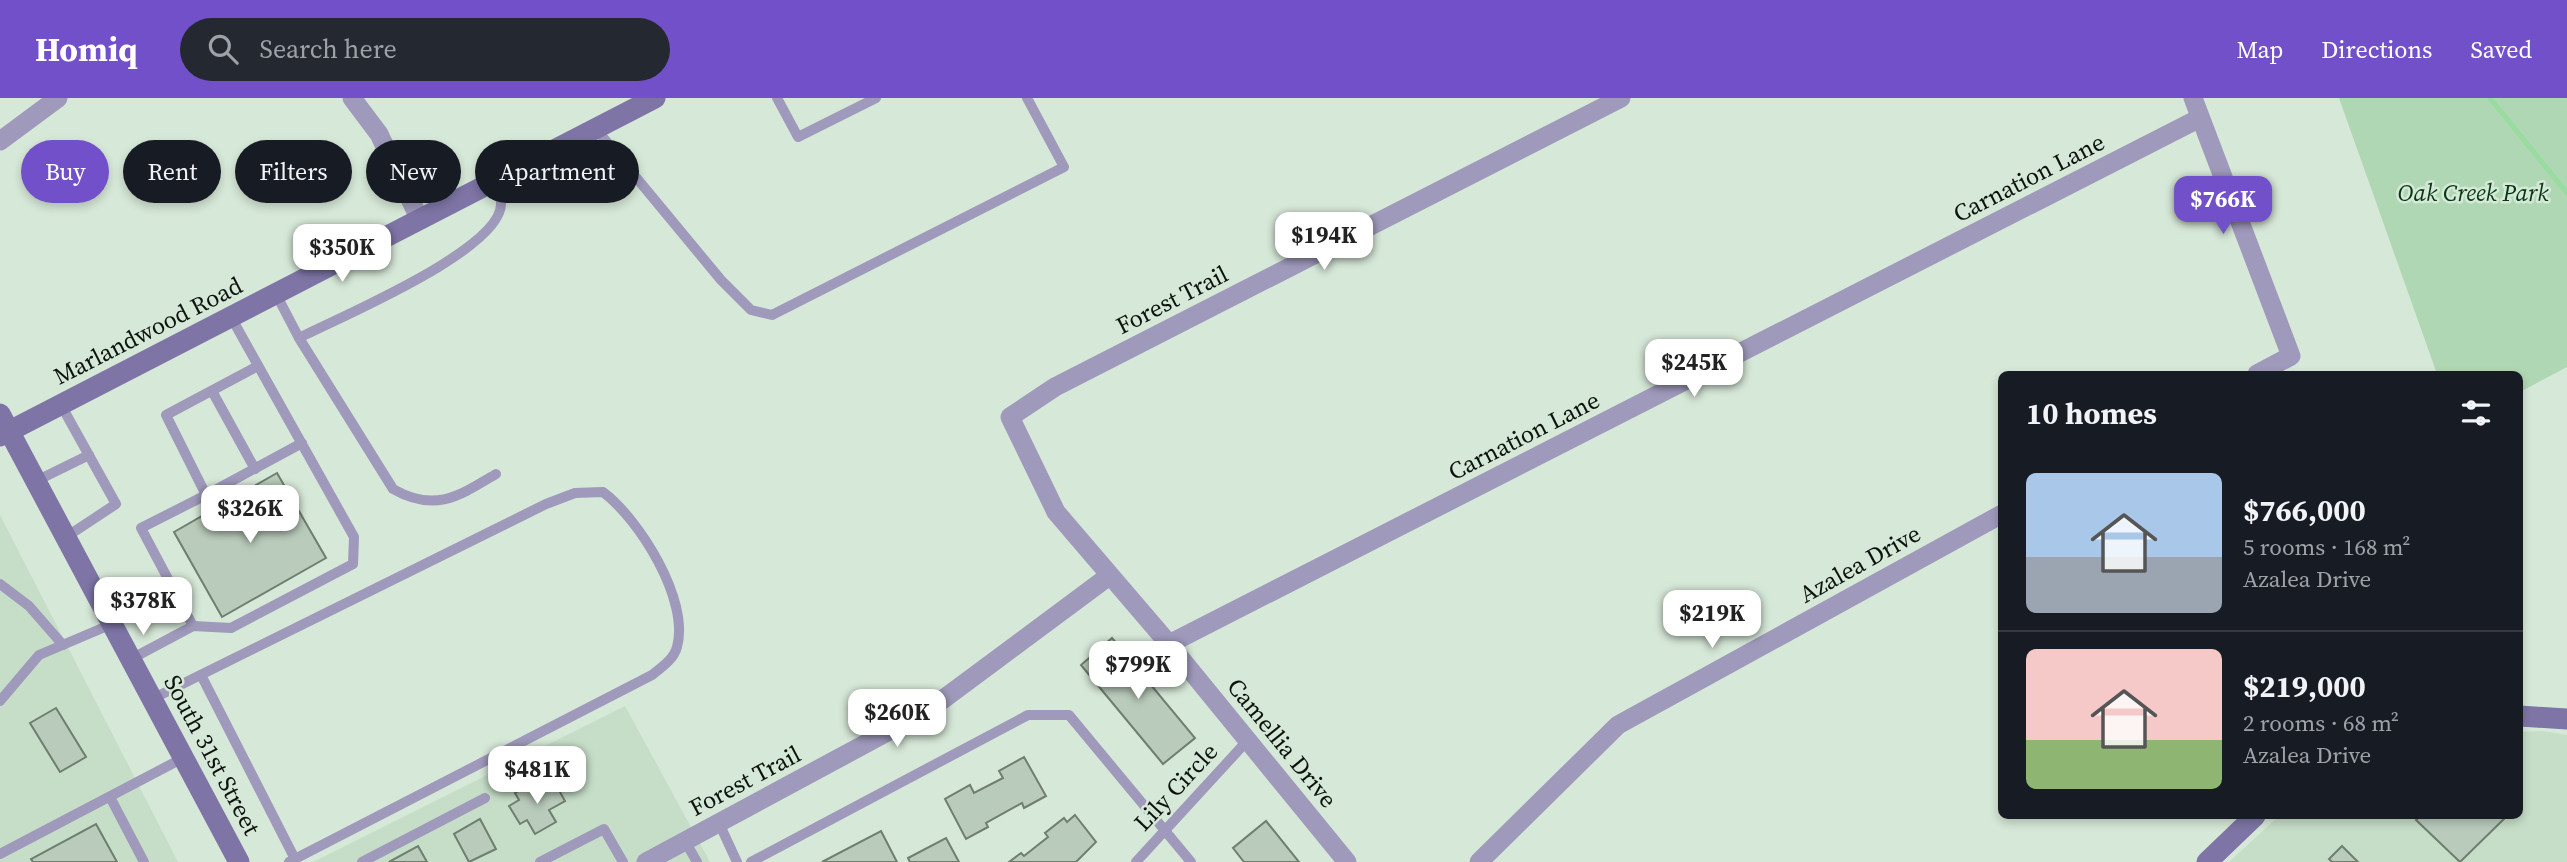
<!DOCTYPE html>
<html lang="en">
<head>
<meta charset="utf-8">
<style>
  body { margin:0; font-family:"Source Serif 4",serif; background:#242831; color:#f1f3f6; height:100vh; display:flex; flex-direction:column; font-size:26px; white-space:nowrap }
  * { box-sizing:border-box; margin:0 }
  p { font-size:23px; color:#9ea1a6 }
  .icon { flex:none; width:38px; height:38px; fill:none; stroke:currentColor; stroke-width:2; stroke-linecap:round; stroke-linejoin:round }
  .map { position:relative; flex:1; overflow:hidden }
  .details { position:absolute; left:1998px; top:273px; width:525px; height:448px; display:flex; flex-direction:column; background:#171b24; border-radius:10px; box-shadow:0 4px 10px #0003 }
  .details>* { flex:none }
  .hud { position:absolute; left:21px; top:42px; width:665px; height:63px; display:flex; gap:14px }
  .price { position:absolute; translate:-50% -60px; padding:0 16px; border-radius:14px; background:#fff; color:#222; font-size:23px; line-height:46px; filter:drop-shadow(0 2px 4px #0008) }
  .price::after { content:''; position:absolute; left:50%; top:42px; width:21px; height:16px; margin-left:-10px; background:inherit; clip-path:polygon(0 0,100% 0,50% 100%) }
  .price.selected { background:#7250c9; color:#fff }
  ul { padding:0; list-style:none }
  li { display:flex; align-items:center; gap:21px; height:175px; padding:0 28px }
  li+li { border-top:2px solid #363941 }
  li span { display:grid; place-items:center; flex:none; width:196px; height:140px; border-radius:10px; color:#555 }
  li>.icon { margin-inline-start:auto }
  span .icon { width:84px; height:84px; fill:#fffc; stroke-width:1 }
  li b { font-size:30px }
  h2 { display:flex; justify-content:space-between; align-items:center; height:84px; padding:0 28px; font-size:30px }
  .chip { padding:0 24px; border-radius:32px; background:#171b24; box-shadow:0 4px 10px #0003; font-size:24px; line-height:63px }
  .chip.selected { background:#7250c9; color:#fff }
  header { display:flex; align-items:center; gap:42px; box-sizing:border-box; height:98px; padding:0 35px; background:#7250c9; color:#fff }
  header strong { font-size:33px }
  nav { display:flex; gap:38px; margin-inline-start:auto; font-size:24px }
  .search { width:490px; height:63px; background:#242831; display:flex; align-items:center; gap:18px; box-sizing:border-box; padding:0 24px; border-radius:38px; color:#9ea1a6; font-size:26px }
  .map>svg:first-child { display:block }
  .built { fill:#c6dec8 }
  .green { fill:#b0d7b3 }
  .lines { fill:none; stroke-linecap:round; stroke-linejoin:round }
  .stream { stroke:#98dca0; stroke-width:5 }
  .building { fill:#b9cbbb; stroke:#6e7e6f; stroke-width:2 }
  .lane { stroke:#9f99bb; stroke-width:10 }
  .street { stroke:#9f99bb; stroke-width:19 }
  .secondary { stroke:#7e75a6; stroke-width:21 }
  .labels { text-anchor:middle; stroke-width:5; stroke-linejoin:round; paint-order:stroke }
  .street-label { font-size:24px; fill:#0c130d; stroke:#d6e8d8 }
  .park-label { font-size:24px; font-style:italic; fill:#063913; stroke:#d6e8d8 }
</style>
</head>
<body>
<header>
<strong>Homiq</strong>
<div class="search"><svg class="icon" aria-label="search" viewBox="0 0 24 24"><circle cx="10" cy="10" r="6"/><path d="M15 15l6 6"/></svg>Search here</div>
<nav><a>Map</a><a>Directions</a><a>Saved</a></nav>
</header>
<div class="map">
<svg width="2567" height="764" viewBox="0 0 2567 764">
  <rect width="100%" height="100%" fill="#d6e8d8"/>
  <g class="built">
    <path d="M0,417L178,764H0Z"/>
    <path d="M625,608L710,764H313Z"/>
    <path d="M2542,633L2567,637V764H2229L2279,718H2520V634Z"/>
  </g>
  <path class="green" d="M2339,0H2567V269L2520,294V276H2437Z"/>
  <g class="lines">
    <path class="stream" d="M2490,0L2567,95"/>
  </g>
  <g class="building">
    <path d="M277,375L326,460L222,519L174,434Z"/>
    <path d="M1112,540L1195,640L1163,666L1081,567Z"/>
    <path d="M56,610L86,659L60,674L30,625Z"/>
    <path d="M1024,659L1046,698L1024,710L1022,705L986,725L988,729L966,741L945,701L970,687L974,695L1003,680L999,673Z"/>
    <path d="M535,683L540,693L555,685L565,703L549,712L556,724L535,736L527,722L520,726L509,708L519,702L515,695Z"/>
    <path d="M1075,717L1096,744L1076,764H1009L1021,755L1024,758L1048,739L1045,735L1064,720L1067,724Z"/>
    <path d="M2421,718H2507L2460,764L2416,722Z"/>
    <path d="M480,721L496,751L469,764L454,736Z"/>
    <path d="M1266,723L1299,764H1244L1233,750Z"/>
    <path d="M96,726L117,764H33L31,761Z"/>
    <path d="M881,733L897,764H822Z"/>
    <path d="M946,740L959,764H910L908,760Z"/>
    <path d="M418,748L427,764H389Z"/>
    <path d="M2342,748L2358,764H2332L2329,761Z"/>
  </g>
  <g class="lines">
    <g class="lane">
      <path d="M777,0L798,39L876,0"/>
      <path d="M596,31L721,182L751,212L772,217L1064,69L1027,0"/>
      <path d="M276,196L299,240C337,220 505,151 501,104C500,98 495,90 493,84"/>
      <path d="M299,240L393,391C435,415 459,398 496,376"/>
      <path d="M258,268L166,317L206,397L302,345"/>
      <path d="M212,293L255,371"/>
      <path d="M61,307L116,406L66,439"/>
      <path d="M36,383L89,357"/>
      <path d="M0,486L29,508L63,547"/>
      <path d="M193,528L141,430L206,397"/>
      <path d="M131,561L193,528L231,530L353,466L354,439L231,219"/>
      <path d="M201,577L295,761"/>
      <path d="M152,601L546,406L575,395L603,394C639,421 690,502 677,549C674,561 661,570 652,577L289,764"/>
      <path d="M0,603L39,557L112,526"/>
      <path d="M110,699L144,764"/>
      <path d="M719,725L737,764"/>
      <path d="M685,743L697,764"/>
      <path d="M0,756L183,660"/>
      <path d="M362,764L485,700"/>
      <path d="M540,764L604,731L623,764"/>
      <path d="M751,764L1028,617H1069L1191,764"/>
      <path d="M1136,764L1247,643"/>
    </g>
    <g class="street">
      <path d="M352,0L379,36L420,122"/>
      <path d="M2193,0L2291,258L2257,276"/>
      <path d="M0,43L58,0"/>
      <path d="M1169,546L2200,20"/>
      <path d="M646,764L930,611L1109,478"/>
      <path d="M1347,764L1169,546L1056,414L1010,319L1055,289L1621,0"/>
      <path d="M1479,764L1618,627L2002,416"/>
    </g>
    <g class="secondary">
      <path d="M0,316L239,764"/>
      <path d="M0,338L655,0"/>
      <path d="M2520,618L2567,621"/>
      <path d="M2207,764L2255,718"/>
    </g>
  </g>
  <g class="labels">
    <g class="street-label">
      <text transform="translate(2029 80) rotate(-27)" y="8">Carnation Lane</text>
      <text transform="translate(1172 202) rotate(-27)" y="8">Forest Trail</text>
      <text transform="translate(148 233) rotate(-27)" y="8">Marlandwood Road</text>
      <text transform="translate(1524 338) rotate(-27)" y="8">Carnation Lane</text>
      <text transform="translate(1860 466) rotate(-29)" y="8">Azalea Drive</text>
      <text transform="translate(1282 645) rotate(51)" y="8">Camellia Drive</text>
      <text transform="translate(212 657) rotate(62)" y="8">South 31st Street</text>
      <text transform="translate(745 683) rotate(-28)" y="8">Forest Trail</text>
      <text transform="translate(1176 689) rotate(-47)" y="8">Lily Circle</text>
    </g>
    <g class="park-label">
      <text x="2473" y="103">Oak Creek Park</text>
    </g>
  </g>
</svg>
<b class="price selected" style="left:2223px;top:138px">$766K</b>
<b class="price" style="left:1324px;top:174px">$194K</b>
<b class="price" style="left:342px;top:186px">$350K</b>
<b class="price" style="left:1694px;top:301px">$245K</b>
<b class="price" style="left:250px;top:447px">$326K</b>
<b class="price" style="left:143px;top:539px">$378K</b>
<b class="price" style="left:1712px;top:552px">$219K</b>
<b class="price" style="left:1138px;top:603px">$799K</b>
<b class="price" style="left:897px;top:651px">$260K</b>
<b class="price" style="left:537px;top:708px">$481K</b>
<div class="hud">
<a class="chip selected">Buy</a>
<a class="chip">Rent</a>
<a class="chip">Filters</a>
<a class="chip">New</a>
<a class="chip">Apartment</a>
</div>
<section class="details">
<h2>10 homes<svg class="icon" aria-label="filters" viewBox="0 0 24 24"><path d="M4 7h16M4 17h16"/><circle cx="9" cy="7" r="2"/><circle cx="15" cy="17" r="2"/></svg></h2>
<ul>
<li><span style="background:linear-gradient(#a9c7e8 60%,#9aa5b1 0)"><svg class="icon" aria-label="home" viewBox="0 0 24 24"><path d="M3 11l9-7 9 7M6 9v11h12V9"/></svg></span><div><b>$766,000</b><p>5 rooms · 168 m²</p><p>Azalea Drive</p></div></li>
<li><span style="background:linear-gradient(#f6c9c9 65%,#8fb573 0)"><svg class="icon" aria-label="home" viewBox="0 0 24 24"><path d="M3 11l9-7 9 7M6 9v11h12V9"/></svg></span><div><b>$219,000</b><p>2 rooms · 68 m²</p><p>Azalea Drive</p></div></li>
</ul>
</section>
</div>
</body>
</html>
